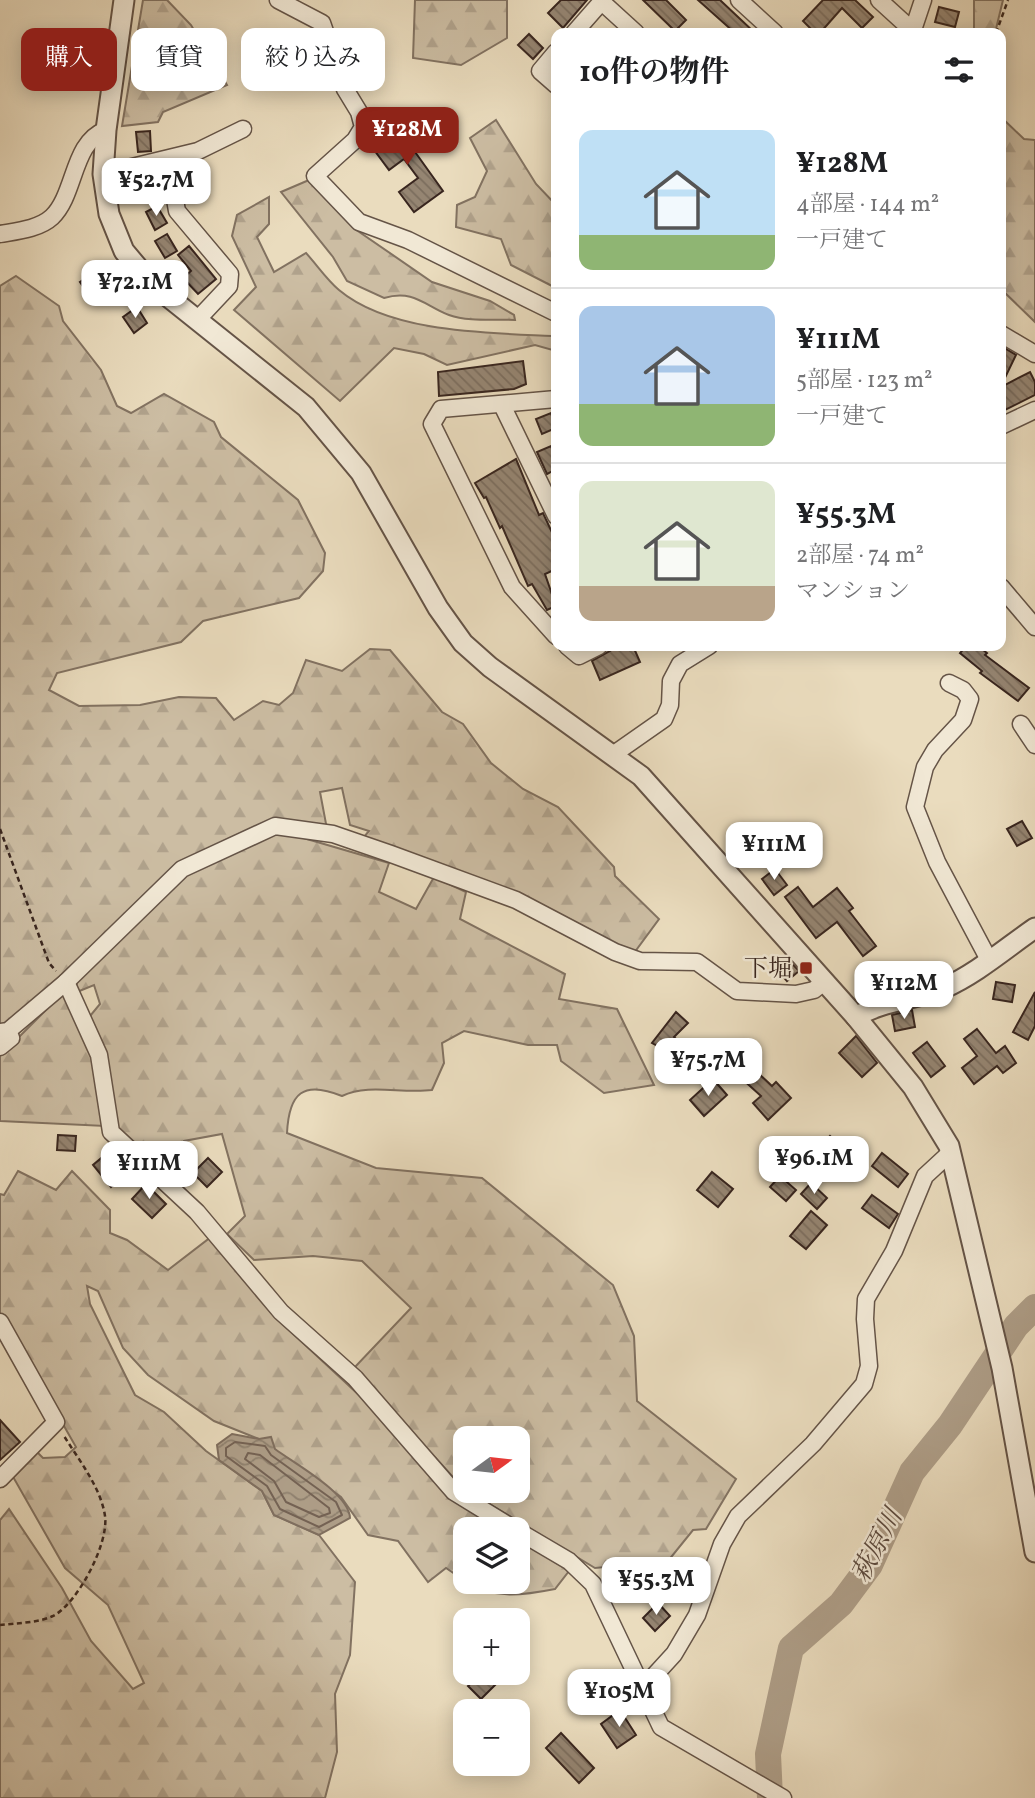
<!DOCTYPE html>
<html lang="ja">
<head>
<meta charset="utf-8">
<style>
  body { margin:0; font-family:Vollkorn,"Noto Serif JP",serif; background:#f2f2f2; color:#202124; height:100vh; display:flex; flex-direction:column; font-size:26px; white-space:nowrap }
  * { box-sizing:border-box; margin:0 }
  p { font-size:23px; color:#757577 }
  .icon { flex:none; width:38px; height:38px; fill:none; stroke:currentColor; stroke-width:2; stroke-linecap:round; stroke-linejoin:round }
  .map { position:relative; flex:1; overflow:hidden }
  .side { position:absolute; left:551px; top:28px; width:455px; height:623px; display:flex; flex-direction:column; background:#fff; border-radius:14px; box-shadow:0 4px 18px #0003 }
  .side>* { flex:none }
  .banner { position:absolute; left:21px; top:28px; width:425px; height:63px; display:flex; gap:14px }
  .needle { width:46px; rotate:75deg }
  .buttons { position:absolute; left:453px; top:1426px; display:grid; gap:14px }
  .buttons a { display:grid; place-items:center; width:77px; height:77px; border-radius:14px; background:#fff; box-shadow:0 4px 18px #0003; font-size:35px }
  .price { position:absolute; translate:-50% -60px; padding:0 16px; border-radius:14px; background:#fff; color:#222; font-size:23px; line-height:46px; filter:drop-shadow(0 2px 4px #0008) }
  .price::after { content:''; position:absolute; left:50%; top:42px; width:21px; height:16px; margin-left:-10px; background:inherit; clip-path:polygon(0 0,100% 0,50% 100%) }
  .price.selected { background:#8f2418; color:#fff }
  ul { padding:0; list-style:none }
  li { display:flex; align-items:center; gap:21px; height:175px; padding:0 28px }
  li+li { border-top:2px solid #e0e0e0 }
  li span { display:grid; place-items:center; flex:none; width:196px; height:140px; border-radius:14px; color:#555 }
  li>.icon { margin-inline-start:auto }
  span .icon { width:84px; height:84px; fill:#fffc; stroke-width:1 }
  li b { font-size:30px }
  h2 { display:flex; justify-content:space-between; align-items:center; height:84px; padding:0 28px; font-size:30px }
  .tag { padding:0 24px; border-radius:14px; background:#fff; box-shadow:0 4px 18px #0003; font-size:24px; line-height:63px }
  .tag.selected { background:#8f2418; color:#fff }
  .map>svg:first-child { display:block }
  .forest { fill:url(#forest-firs); stroke:#827261; stroke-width:2 }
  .water { fill:url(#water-waves); stroke:#7f6e5e; stroke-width:2 }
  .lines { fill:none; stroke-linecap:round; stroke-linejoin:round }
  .shore { stroke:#746254; stroke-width:2 }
  .river { stroke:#ae9e88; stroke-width:26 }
  .building { fill:url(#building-back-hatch); stroke:#39261f; stroke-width:2 }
  .minor-casing { stroke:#655447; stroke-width:19 }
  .tertiary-casing { stroke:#655447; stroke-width:23 }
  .path { stroke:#39261f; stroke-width:2.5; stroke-dasharray:5 3.5; stroke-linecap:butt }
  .minor { stroke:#f1e8d5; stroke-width:16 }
  .tertiary { stroke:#f1e8d5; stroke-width:19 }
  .poi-dot { fill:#8f2418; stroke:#f1e8d5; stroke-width:2.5 }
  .labels { text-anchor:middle; stroke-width:5; stroke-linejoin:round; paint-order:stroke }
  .poi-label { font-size:24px; fill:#39261f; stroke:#f1e8d5; text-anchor:end }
  .water-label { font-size:26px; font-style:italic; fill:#5c4a3e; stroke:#f1e8d5 }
</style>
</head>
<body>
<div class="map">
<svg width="1035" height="1798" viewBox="0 0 1035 1798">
  <defs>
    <pattern id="forest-firs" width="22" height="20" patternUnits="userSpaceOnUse" patternTransform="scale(1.75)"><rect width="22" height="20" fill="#ccbda3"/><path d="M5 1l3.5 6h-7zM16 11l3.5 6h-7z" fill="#b0a28c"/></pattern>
    <pattern id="water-waves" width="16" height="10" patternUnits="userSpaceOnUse" patternTransform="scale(1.75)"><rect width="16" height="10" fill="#ae9e88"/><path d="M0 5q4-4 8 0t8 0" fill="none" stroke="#8f816f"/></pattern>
    <pattern id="building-back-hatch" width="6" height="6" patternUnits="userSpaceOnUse" patternTransform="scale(1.75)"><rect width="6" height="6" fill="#958572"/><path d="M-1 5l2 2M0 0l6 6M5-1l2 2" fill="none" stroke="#7b6d5d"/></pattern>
  </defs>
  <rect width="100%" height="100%" fill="#eadcbe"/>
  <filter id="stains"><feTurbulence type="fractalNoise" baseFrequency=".00286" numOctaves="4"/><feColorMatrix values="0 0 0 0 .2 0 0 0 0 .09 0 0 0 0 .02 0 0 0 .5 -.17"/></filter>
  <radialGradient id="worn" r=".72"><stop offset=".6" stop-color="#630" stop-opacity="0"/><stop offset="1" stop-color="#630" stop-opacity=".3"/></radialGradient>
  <g class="forest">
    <path d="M143,0H167L191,25L227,85L163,112L158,122L122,126Z"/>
    <path d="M415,0H507V38L461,65L413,58Z"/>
    <path d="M974,0H1003L995,33H974Z"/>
    <path d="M1001,117L1024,139L1035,140V322L1001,289Z"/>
    <path d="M496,120L536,184L556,205V288L511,265L501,239L456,227L457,205L475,197L487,171L470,138Z"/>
    <path d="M309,180L355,229L432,282L490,301L514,315L515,320C495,319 468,322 449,315C425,306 414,289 384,298L347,281L333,257L281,192Z"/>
    <path d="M269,197V224L257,237L274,272L306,253C317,265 327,280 339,290C390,333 488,333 552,336L556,337V351L535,345L447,365L424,354L394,348L340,401L234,310L256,287L232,236L237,215Z"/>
    <path d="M16,276L59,306L63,321L101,370L117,406L131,413L164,394L214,422L221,437L298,500L325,553L323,571L299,598L203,621L181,642L57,673L49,690L79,706L140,705L179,697L216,698L234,720L263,701L279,705L293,693L306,660L342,671L370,649L390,650L442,712L463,724L491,763L523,789L558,807L614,867L615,876L659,919L634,953L363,838L369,831L350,825L342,788L320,792L327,829L275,821L179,864L8,1025L0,1027V286Z"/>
    <path d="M276,830L389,863L379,892L416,909L434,877L466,892L460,919L565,974L559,999L617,1009L654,1085L604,1093L561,1061L557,1045H528L464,1031L442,1043L444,1063L432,1090C401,1094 369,1083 342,1096C303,1080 289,1093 287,1133L376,1168L482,1178L613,1285L634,1336L637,1401L736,1479L706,1529L693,1530L668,1561L595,1568L468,1491H518V1438H466L465,1489L462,1487L354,1368L411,1308L362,1261L313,1256L254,1260L227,1234L245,1216L222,1134L184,1141L170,1176L116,1131L90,1016L100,1004L94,985L77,992L76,974L185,872Z"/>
    <path d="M64,992L93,1057L105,1126L0,1121V1056Z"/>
    <path d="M18,1171L56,1190L72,1171L110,1210V1233L127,1240L168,1270L211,1237L274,1316L503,1529L466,1530L465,1581L446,1568L428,1582L398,1541L368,1535L341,1497L259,1439L214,1421L148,1375L123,1348L98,1291L87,1286L90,1304L135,1395L164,1412L206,1451L262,1491L274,1515L319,1535L355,1582L350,1655L335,1694L337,1752L325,1798H0V1520L9,1509L62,1588L91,1641L133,1689L144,1683L108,1605L65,1568L12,1475L36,1451L43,1458L65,1457L76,1447L0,1314V1194L4,1195Z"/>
    <path d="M518,1539L569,1571L555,1589C525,1595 493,1600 466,1582H518Z"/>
  </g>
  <path class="water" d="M232,1434L259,1439L271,1437L275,1449C295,1464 349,1493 350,1518L319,1535L274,1515L262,1491L219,1460L217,1445Z"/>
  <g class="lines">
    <g class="shore">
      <path d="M235,1442L265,1446L271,1455L336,1502L342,1515L319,1527L280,1509L267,1486L226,1456V1448Z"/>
      <path d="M248,1453L260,1455L329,1508L330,1513L319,1517L286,1502L274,1481L245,1459Z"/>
    </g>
    <path class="river" d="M770,1798L768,1754L791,1648L841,1604L870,1565L912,1472L950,1425L1016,1326L1035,1307"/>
  </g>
  <g class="building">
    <path d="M561,0H587L563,28L548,13Z"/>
    <path d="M643,0H666L686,20L675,31Z"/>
    <path d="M698,0H720L755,33H735Z"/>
    <path d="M823,0H855L873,17L862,28L842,8L820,33H815L803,21Z"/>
    <path d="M939,7L959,12L955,27L935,22Z"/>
    <path d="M529,34L543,48L533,59L518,45Z"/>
    <path d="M395,124L443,191L414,212L399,192L418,178L404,159L389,170L369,143Z"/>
    <path d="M150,131L151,151L138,152L136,132Z"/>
    <path d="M150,178L160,196L148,202L138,185Z"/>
    <path d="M157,206L167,223L155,230L146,212Z"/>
    <path d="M167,234L177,251L165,258L155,241Z"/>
    <path d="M189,246L216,279L198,294L183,278L191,271L178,255Z"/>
    <path d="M92,274L105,293L93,301L80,282Z"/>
    <path d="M137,307L147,323L134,333L123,317Z"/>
    <path d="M1001,346L1016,355L1001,386Z"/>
    <path d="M523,361L526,384L514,389L439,396L438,372Z"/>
    <path d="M1030,372L1035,382V395L1001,412V387Z"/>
    <path d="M551,413L556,428L542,434L536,419Z"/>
    <path d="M551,446L556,460V469L547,474L537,452Z"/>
    <path d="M516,459L539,515L543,513L556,541V569L545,574L556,606L547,610L532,584L528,586L502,526L500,528L486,497L484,498L475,483Z"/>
    <path d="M619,646H633L640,662L600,680L592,661Z"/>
    <path d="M966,646H978L987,653L985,655L1029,688L1018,701L980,673L982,671L960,653Z"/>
    <path d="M1022,821L1032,838L1017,846L1007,829Z"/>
    <path d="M775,869L787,885L774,895L762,879Z"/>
    <path d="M798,887L813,907L837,888L853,908L849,911L876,946L863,956L837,922L816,938L785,897Z"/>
    <path d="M785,956L799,971L787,981L774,966Z"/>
    <path d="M996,982L1015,985L1012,1002L993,999Z"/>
    <path d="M1035,992V1026L1028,1040L1013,1032Z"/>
    <path d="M912,1010L915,1027L895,1031L892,1015Z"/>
    <path d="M676,1012L688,1023L674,1037L691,1054L686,1062L652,1043Z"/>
    <path d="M977,1029L996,1053L1005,1046L1016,1063L1003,1073L997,1066L974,1084L962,1068L977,1056L964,1039Z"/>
    <path d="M856,1036L877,1063L862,1077L839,1053Z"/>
    <path d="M927,1042L945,1066L931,1077L913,1053Z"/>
    <path d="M741,1057L772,1086L776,1082L791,1098L768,1120L753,1103L761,1096L731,1069Z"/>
    <path d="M713,1079L727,1095L704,1116L690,1100Z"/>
    <path d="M58,1135L76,1136L75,1151L57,1150Z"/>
    <path d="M830,1136L846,1151L836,1162L820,1147Z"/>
    <path d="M111,1150L129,1171L111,1187L93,1165Z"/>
    <path d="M882,1153L908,1174L898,1187L872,1166Z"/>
    <path d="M208,1158L222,1172L207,1187L193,1173Z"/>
    <path d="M712,1172L733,1189L718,1207L697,1190Z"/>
    <path d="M780,1176L796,1190L786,1201L770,1187Z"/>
    <path d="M811,1183L827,1198L817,1209L801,1194Z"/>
    <path d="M146,1184L166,1204L152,1218L132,1199Z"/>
    <path d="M872,1195L898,1214L889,1228L862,1208Z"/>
    <path d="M811,1211L827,1225L806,1249L790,1236Z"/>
    <path d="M0,1420L20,1442L0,1460Z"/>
    <path d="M658,1603L670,1616L655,1631L643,1618Z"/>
    <path d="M482,1673L496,1684L481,1699L468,1686Z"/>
    <path d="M620,1710L636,1735L617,1748L601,1724Z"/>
    <path d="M561,1733L594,1768L579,1783L546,1748Z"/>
  </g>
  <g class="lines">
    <defs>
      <g id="minor">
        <path d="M278,0L322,23L345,89L359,112L363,127L355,140L315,176L359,222L408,240L556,313"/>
        <path d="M739,0L775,33"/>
        <path d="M879,0L913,31"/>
        <path d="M602,2L636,33"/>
        <path d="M574,33L603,0"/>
        <path d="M912,33L923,0"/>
        <path d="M556,52L540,71L556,85"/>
        <path d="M168,159L177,211L230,274L229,286L198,319"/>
        <path d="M103,174L198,151L243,129"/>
        <path d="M0,234C17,231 39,229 52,217C76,194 72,142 106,130"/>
        <path d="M1001,334L1035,354"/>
        <path d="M556,399L441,409L432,424L512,587L556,636"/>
        <path d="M502,405L556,516"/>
        <path d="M1001,426L1035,410"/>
        <path d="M1001,587L1035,627"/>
        <path d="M567,646L579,656L599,646"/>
        <path d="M949,683L963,690L970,699L963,720L935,750L925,767L915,807L937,862L989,960"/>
        <path d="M1021,724L1035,745"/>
        <path d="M614,754L664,719L670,705L671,681L680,664L709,646"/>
        <path d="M66,982L99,1055L111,1132L197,1212L281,1312L355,1378L454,1492L516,1530"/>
        <path d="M0,1032L8,1031L66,982L182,869L275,826L333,834L391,854L516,900L615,952L640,961L697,962L737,991L796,994L814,990L825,981"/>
        <path d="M0,1047L11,1038L8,1031"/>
        <path d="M0,1322L56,1422L0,1479"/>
        <path d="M518,1531L569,1561L593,1584L661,1727L783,1798"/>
        <path d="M642,1689L674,1654L697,1615L722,1544L738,1516L813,1444L864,1384L869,1366L865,1319L866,1299L894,1251L925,1176L951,1152"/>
      </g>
      <g id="tertiary">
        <path d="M124,0L106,130L103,174L109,214L124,251L151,283L306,407L361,473L438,608L463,643L490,667L641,776L856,1017L913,1087L949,1146L1002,1368L1035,1552"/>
        <path d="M856,1017C882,1000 916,1000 944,988C976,974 1006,948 1035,928"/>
      </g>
    </defs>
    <use href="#minor" class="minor-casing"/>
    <use href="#tertiary" class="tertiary-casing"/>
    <g class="path">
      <path d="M996,33L1008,0"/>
      <path d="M0,829L49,963L56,971"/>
      <path d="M0,1625C16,1623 38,1623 53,1616C77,1604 109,1544 105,1516C101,1488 79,1460 64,1436"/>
    </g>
    <use href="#minor" class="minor"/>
    <use href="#tertiary" class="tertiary"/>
  </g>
  <rect class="poi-dot" x="799" y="961" width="14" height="14" rx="3.5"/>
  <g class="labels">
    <g class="poi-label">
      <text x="792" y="976">下堀</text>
    </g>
    <g class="water-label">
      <text transform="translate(876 1545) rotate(-62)" y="9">萩原川</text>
    </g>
  </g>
  <rect width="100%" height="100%" filter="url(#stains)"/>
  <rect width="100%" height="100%" fill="url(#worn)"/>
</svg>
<div class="buttons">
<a><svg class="needle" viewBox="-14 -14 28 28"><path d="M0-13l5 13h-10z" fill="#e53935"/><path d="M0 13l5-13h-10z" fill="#757577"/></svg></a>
<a><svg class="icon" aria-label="layers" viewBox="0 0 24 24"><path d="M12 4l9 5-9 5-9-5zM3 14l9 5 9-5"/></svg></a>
<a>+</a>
<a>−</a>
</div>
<b class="price selected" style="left:407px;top:167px">¥128M</b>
<b class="price" style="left:156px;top:218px">¥52.7M</b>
<b class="price" style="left:135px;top:320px">¥72.1M</b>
<b class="price" style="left:774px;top:882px">¥111M</b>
<b class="price" style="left:904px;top:1021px">¥112M</b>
<b class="price" style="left:708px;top:1098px">¥75.7M</b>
<b class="price" style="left:814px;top:1196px">¥96.1M</b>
<b class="price" style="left:149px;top:1201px">¥111M</b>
<b class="price" style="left:656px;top:1617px">¥55.3M</b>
<b class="price" style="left:619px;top:1729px">¥105M</b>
<div class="banner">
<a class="tag selected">購入</a>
<a class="tag">賃貸</a>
<a class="tag">絞り込み</a>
</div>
<section class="side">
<h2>10件の物件<svg class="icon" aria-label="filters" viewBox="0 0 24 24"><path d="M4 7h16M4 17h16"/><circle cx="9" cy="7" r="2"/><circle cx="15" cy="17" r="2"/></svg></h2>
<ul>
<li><span style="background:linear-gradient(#bfe0f5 75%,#8fb573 0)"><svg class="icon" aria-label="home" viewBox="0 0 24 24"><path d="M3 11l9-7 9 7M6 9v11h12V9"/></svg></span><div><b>¥128M</b><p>4部屋 · 144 m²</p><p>一戸建て</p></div></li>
<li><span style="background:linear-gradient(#a9c7e8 70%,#8fb573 0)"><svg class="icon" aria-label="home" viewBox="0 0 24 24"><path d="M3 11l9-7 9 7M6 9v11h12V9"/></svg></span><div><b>¥111M</b><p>5部屋 · 123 m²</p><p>一戸建て</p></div></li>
<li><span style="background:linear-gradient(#dfe7d0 75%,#b9a48a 0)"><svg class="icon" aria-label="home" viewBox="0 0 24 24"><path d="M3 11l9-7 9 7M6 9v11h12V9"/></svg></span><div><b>¥55.3M</b><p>2部屋 · 74 m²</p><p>マンション</p></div></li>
</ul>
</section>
</div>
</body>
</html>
